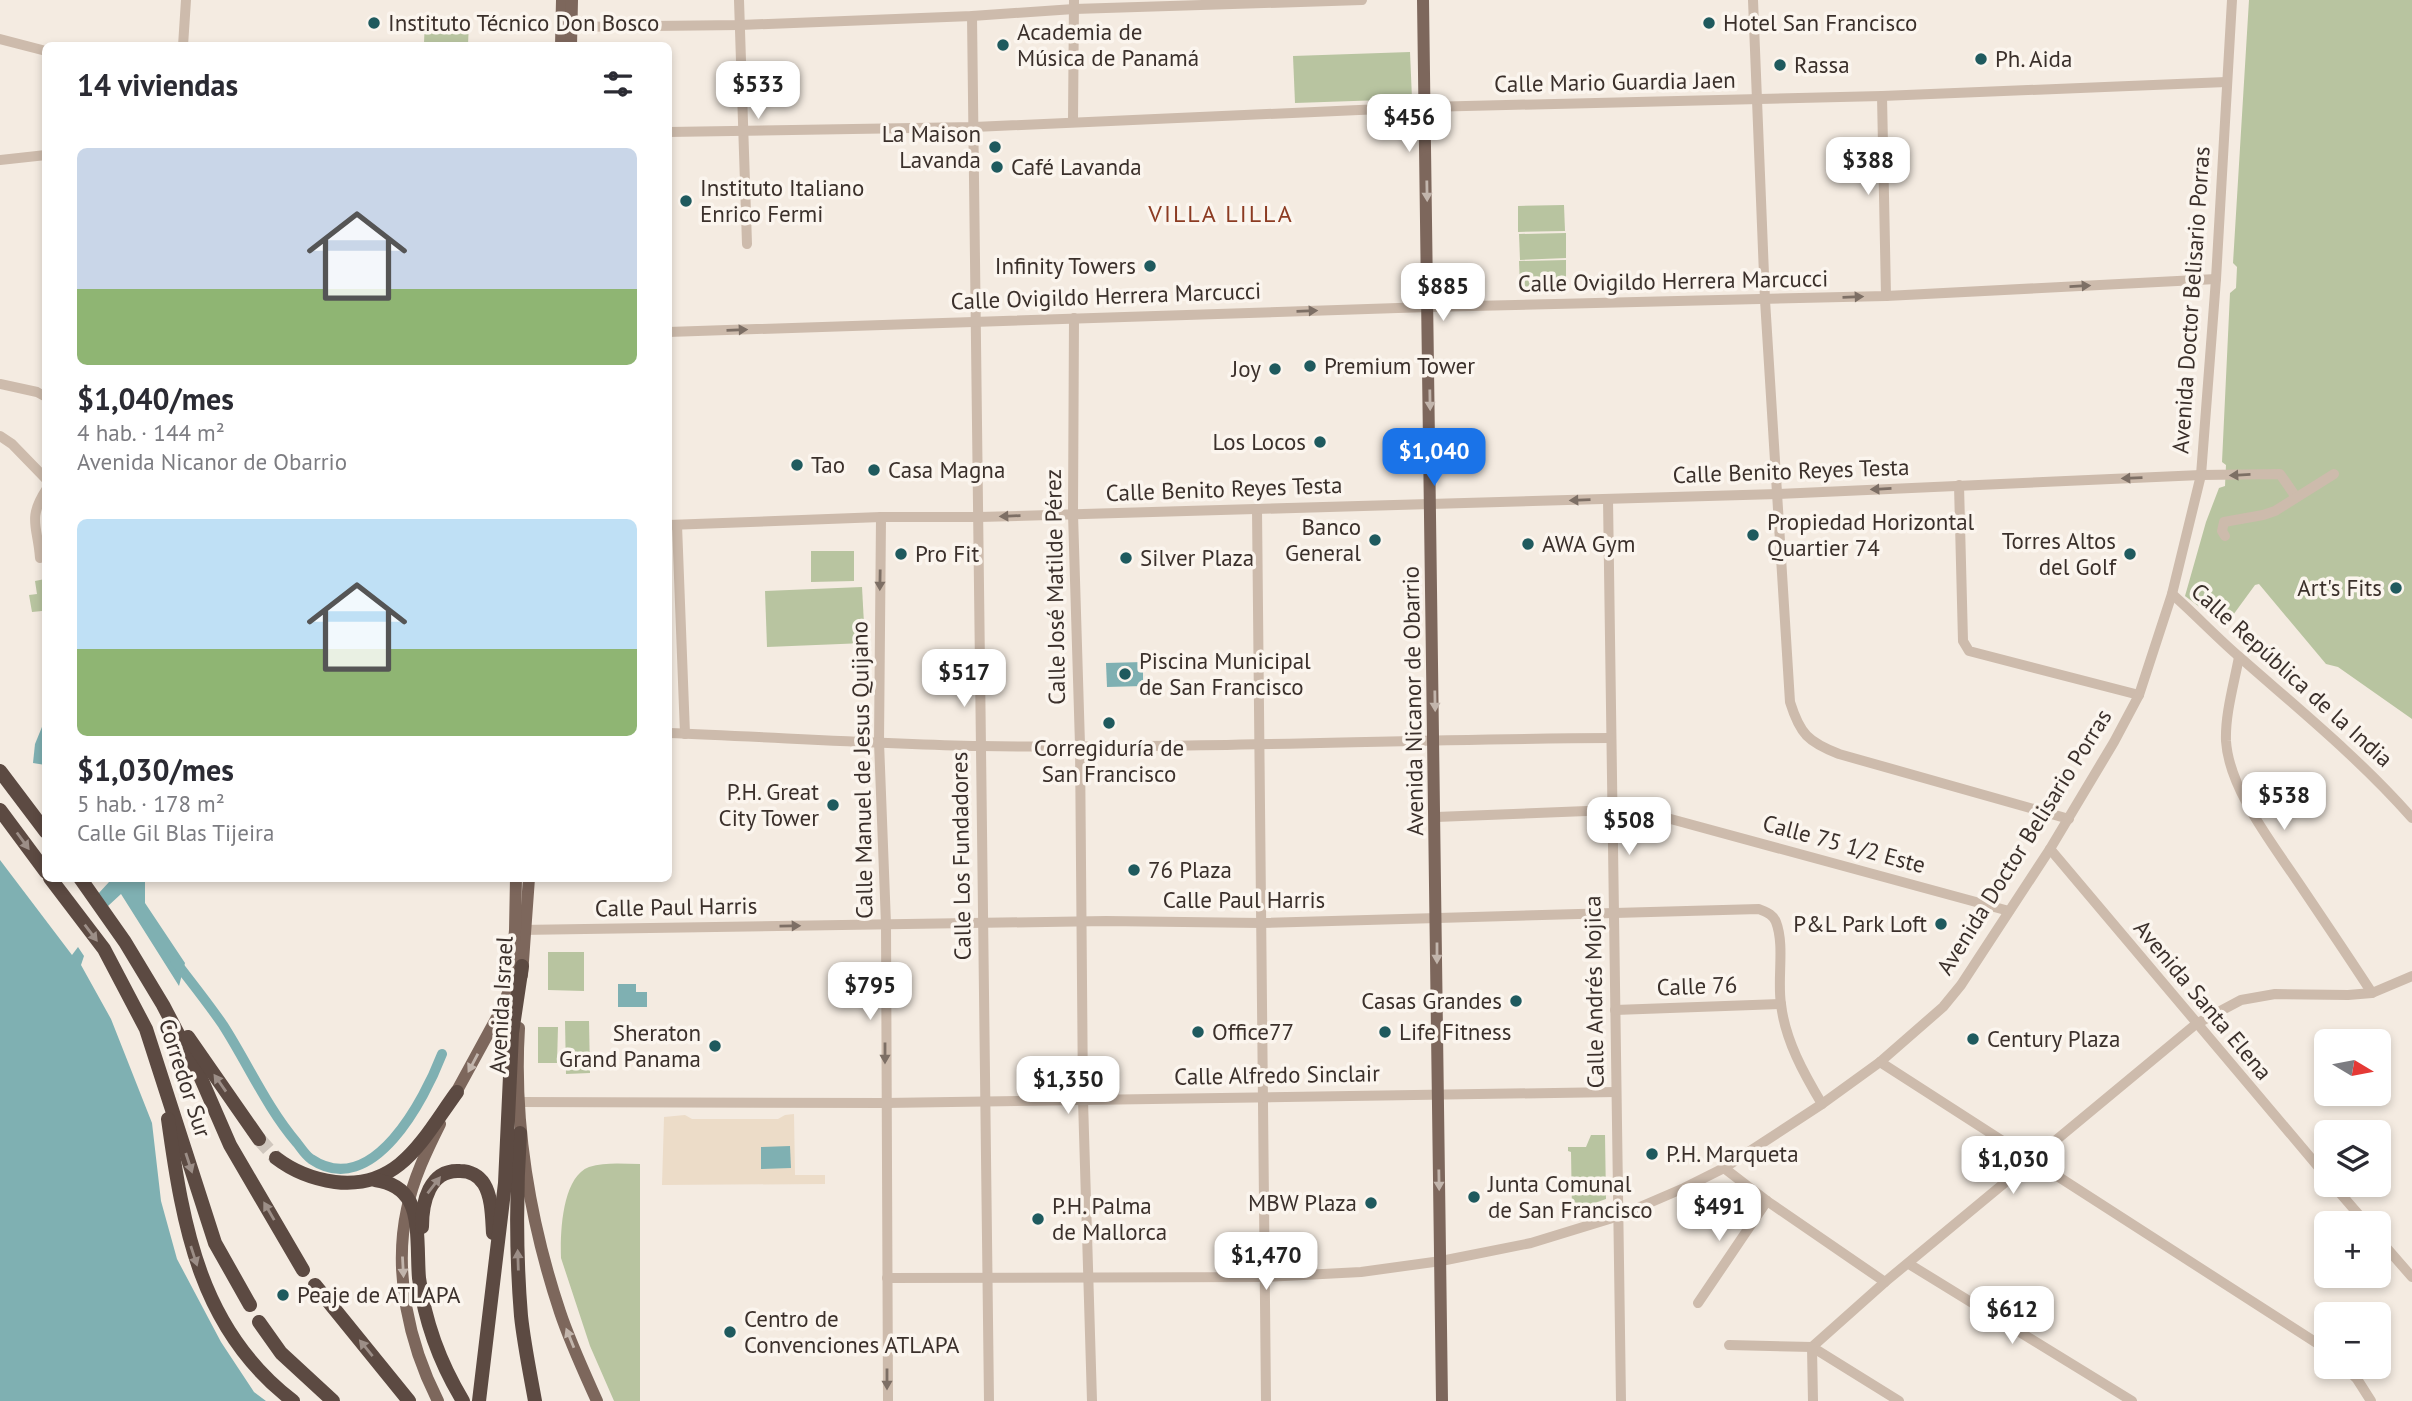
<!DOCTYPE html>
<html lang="es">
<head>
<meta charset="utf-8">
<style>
  body { margin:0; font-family:"PT Sans",sans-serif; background:#f2f2f3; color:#2b2b33; height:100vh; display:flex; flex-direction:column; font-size:26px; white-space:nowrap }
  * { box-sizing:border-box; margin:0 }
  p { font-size:23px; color:#7c7c81 }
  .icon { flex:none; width:38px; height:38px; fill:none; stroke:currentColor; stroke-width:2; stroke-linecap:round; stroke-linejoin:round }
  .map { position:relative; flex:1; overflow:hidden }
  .details { position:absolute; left:42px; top:42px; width:630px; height:840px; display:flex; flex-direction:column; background:#fff; border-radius:10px; box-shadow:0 4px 10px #0003 }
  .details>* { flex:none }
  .needle { width:46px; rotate:100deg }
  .tools { position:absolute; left:2314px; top:1029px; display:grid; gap:14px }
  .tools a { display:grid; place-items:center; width:77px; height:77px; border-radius:10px; background:#fff; box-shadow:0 4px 10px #0003; font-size:35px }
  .price { position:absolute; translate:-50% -60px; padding:0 16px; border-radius:14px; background:#fff; color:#222; font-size:23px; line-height:46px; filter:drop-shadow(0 2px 4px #0008) }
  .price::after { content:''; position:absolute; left:50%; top:42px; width:21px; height:16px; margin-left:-10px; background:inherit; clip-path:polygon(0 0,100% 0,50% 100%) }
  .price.on { background:#1a73e8; color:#fff }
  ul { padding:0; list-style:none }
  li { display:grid; align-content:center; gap:14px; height:371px; padding:0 35px }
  li span { display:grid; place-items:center; height:217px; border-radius:10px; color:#555 }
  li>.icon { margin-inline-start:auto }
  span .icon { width:126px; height:126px; fill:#fffc; stroke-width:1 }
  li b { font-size:30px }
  h2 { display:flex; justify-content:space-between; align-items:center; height:84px; padding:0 35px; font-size:30px }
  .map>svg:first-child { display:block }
  .green { fill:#b8c4a0 }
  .plaza { fill:#ecdcc8 }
  .water { fill:#7fb0b2 }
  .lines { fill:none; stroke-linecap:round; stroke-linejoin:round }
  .canal { stroke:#7fb0b2; stroke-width:10 }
  .highway-tunnel { stroke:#cfc6bd; stroke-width:14; stroke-dasharray:14 7; stroke-linecap:butt }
  .minor { stroke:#cdbbac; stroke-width:10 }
  .major { stroke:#7d675c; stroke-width:12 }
  .highway { stroke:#5c4a42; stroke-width:14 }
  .oneway { fill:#c2b5ac }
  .oneway2 { fill:#7d6f65 }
  .oneway3 { fill:#9c8e87 }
  .poi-dot { fill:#1f5a5e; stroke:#fbf5ee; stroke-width:2.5 }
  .labels { text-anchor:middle; stroke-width:7; stroke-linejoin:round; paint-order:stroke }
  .poi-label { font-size:23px; fill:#3b302b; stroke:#fbf5ee; text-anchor:start }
  .street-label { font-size:23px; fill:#3b302b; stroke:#fbf5ee }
  .neighbourhood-label { font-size:24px; letter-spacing:2px; fill:#8c3b22; stroke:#fbf5ee }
</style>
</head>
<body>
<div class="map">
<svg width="2412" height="1401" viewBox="0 0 2412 1401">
  <rect width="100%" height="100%" fill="#f4ebe1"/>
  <g class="green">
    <path d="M2249,0H2412V719L2338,667L2326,664L2259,584L2255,585L2225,626L2185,596L2206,522L2219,488L2225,486L2226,465L2222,462L2230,293L2236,288L2237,267L2233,263Z"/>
    <path d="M425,19L469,21L468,45L424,43Z"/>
    <path d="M1410,52L1412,99L1295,103L1293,56Z"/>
    <path d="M1564,205L1565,231L1518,232V206Z"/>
    <path d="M1566,233V258L1520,260L1519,234Z"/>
    <path d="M1566,260V286L1520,287L1519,261Z"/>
    <path d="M811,551H854V581L811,582Z"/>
    <path d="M45,579V614L43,615L42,611L32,612L29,595L37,594L35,581Z"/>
    <path d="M862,587L865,643L767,647L765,591Z"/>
    <path d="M548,952H584V991L548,990Z"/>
    <path d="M565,1021H589L590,1073L566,1074Z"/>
    <path d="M538,1027H558L557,1063H538Z"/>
    <path d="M1591,1135H1605L1606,1199L1572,1211L1571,1152L1568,1151V1147H1586Z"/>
    <path d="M640,1164V1401H614L590,1346L561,1258C560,1233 562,1177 589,1167C605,1162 623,1164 640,1164Z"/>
  </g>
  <path class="plaza" d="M794,1114L795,1175H825V1184L662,1185L664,1117L685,1115L692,1119H778L785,1115Z"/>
  <g class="water">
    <path d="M1143,662V686L1107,687L1106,663Z"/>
    <path d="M44,722L46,723L45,765L33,763L35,744Z"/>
    <path d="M0,860L72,955L78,947L84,956L81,965L111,1019L152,1123L161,1201L177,1259L221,1342L254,1392L266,1401H0Z"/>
    <path d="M107,879H145V903L185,963L179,986L121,894L108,906L98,894L109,882Z"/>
    <path d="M618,984H636V992H647V1007H618Z"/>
    <path d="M790,1146L791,1168L761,1169V1147Z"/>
  </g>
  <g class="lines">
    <path class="canal" d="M175,961C191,982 208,1003 223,1025C248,1064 267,1108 297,1143C301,1148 306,1156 311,1159C373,1201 425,1098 442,1054"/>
    <path class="highway-tunnel" d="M259,1139L276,1158"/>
    <g class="minor">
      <path d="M739,0L747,244"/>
      <path d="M1753,0L1765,300L1790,702C1800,734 1808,742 1839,754L2069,819"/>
      <path d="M972,16L989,1401"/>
      <path d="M564,27L740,25L972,16L1074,9L1362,0"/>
      <path d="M0,39L46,51"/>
      <path d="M183,46L186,0"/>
      <path d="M1882,96L1886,296"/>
      <path d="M1073,121L1074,0"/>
      <path d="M668,132L974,127L1426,107L1882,96L2226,82"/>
      <path d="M0,160L46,155"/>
      <path d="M1074,318L1073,514L1080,745L1083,1100L1092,1401"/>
      <path d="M668,332L1428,307L1886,296L2216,279"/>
      <path d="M0,384L37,392L46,397"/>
      <path d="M0,436L12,444L46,479"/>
      <path d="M1959,485L1963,641L1969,651L2139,695"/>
      <path d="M1608,499L1621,1401"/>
      <path d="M1257,509L1266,1401"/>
      <path d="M881,517L879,742L886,924L888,1401"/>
      <path d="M668,525L881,517H979L1778,494L2201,475L2280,474L2296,497"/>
      <path d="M677,525L685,734"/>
      <path d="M2225,536L2222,531L2224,522L2263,515L2275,511L2334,474"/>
      <path d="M40,558C38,527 27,519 46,490"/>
      <path d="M2172,594C2196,615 2218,639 2243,660C2301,711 2361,760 2412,818"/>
      <path d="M2239,657C2234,684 2225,714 2226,741C2229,789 2272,843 2298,882C2323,919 2348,956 2372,993"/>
      <path d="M668,733C773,737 877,744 981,746C1191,749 1401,739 1611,738"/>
      <path d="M1436,817L1612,810"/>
      <path d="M1667,818L2009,911"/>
      <path d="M2050,849L2326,1176"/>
      <path d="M520,930L1106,921L1261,923L1759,909C1766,912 1773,914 1776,922C1785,945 1777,980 1781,1004C1785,1040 1804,1074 1822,1104"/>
      <path d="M1615,1010L1781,1004"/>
      <path d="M1880,1062L2326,1349"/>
      <path d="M519,1102L885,1103L1616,1092"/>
      <path d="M1724,1168L1767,1201L1885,1282"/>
      <path d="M2333,1185L2366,1223"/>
      <path d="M2378,1238L2412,1277"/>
      <path d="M1909,1264L2132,1401"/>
      <path d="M887,1278L1265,1277L1361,1272L1441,1261L1531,1243L1619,1216L1684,1188L1724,1168L1822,1104L1880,1062L1943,1007L1961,985L2050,849L2114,742L2139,695L2172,594L2201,475L2216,279L2232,0"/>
      <path d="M1698,1303L1767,1201"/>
      <path d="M1729,1345L1812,1347"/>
      <path d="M1812,1347L1885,1282L2196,1024L2241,1000L2275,994L2348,995L2372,993L2412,976"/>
      <path d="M1812,1347L1899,1401"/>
      <path d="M1812,1347L1813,1401"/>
      <path d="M2345,1367L2357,1379L2371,1401"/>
    </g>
    <g class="major">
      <path d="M1423,0L1442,1401"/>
      <path d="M561,46L562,0"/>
      <path d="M571,46L572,0"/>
      <path d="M522,975L529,878"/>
      <path d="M519,1028C513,1123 530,1222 560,1312C570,1342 584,1372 597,1401"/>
      <path d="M453,1098L501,1010L510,988L515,930L516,878"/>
      <path d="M438,1401C409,1344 393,1273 407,1209C413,1179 427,1150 440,1124"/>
    </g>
    <g class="highway">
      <path d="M0,771L46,832"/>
      <path d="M0,810L46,872"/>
      <path d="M50,878L104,949L146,1029L215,1243L250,1305"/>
      <path d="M80,878L125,942L163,1005L200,1076L230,1145L303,1270"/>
      <path d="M188,1037L259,1139"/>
      <path d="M168,1119C183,1227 200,1330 293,1401"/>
      <path d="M520,1133C516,1194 516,1255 521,1316C524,1344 530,1373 535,1401"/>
      <path d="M276,1158C293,1171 313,1179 335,1182C400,1190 424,1137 457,1092"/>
      <path d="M375,1180C390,1182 403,1189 410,1202C420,1221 417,1257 419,1278C425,1323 440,1363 463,1401"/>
      <path d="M422,1227C422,1203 429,1169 460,1171C470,1171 479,1176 484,1184C492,1197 492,1217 493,1233"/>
      <path d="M315,1285L409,1401"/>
      <path d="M259,1322L281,1353L333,1401"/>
      <path d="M479,1401L505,1183L512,1033L522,966"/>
    </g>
  </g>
  <defs><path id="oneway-solid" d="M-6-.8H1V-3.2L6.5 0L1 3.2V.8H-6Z" transform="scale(1.75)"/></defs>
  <g class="oneway">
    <use href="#oneway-solid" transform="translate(1427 191) rotate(89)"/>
    <use href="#oneway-solid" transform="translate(1430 400) rotate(89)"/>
    <use href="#oneway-solid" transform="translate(1435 701) rotate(89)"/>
    <use href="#oneway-solid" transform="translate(1437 953) rotate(90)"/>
    <use href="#oneway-solid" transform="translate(473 1063) rotate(118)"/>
    <use href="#oneway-solid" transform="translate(1439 1180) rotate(89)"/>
    <use href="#oneway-solid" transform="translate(403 1267) rotate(87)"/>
    <use href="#oneway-solid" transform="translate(570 1338) rotate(-112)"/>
  </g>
  <g class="oneway2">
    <use href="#oneway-solid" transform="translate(2080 286) rotate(-3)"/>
    <use href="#oneway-solid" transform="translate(1853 297) rotate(-2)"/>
    <use href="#oneway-solid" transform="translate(1307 311) rotate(-2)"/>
    <use href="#oneway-solid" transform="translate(737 330) rotate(-2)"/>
    <use href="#oneway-solid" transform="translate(2240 475) rotate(177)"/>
    <use href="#oneway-solid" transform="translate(2132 478) rotate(178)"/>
    <use href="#oneway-solid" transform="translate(1881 489) rotate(177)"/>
    <use href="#oneway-solid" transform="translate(1580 500) rotate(178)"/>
    <use href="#oneway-solid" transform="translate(1010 516) rotate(178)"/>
    <use href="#oneway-solid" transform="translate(880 580) rotate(91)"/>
    <use href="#oneway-solid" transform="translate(790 926) rotate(-1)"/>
    <use href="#oneway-solid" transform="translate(885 1053) rotate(90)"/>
    <use href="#oneway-solid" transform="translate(887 1379) rotate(90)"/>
  </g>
  <g class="oneway3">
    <use href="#oneway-solid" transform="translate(23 841) rotate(54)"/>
    <use href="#oneway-solid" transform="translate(91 933) rotate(53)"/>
    <use href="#oneway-solid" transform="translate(220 1083) rotate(-125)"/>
    <use href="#oneway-solid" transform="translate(189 1163) rotate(72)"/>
    <use href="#oneway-solid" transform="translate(434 1185) rotate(-52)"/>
    <use href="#oneway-solid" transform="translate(269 1211) rotate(-120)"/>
    <use href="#oneway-solid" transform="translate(194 1256) rotate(72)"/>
    <use href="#oneway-solid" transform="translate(518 1260) rotate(-92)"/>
    <use href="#oneway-solid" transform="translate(366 1348) rotate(-129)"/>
  </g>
  <g class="poi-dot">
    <circle cx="374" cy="23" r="7"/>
    <circle cx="1709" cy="23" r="7"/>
    <circle cx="1003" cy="45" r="7"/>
    <circle cx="1981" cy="59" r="7"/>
    <circle cx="1780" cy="65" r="7"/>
    <circle cx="995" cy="147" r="7"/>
    <circle cx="997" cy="167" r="7"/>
    <circle cx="686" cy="201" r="7"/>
    <circle cx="1150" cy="266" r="7"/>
    <circle cx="1310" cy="366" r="7"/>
    <circle cx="1275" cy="369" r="7"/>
    <circle cx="1320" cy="442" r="7"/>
    <circle cx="797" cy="465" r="7"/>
    <circle cx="874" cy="470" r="7"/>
    <circle cx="1753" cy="535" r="7"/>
    <circle cx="1375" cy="540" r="7"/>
    <circle cx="1528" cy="544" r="7"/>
    <circle cx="901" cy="554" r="7"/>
    <circle cx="2130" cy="554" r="7"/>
    <circle cx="1126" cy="558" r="7"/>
    <circle cx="2396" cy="588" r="7"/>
    <circle cx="1125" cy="674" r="7"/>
    <circle cx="1109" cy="723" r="7"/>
    <circle cx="833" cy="805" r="7"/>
    <circle cx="1134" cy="870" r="7"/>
    <circle cx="1941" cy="924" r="7"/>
    <circle cx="1516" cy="1001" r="7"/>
    <circle cx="1198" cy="1032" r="7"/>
    <circle cx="1385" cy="1032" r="7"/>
    <circle cx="1973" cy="1039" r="7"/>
    <circle cx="715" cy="1046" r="7"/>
    <circle cx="1652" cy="1154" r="7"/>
    <circle cx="1474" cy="1197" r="7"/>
    <circle cx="1371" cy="1203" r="7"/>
    <circle cx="1038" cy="1219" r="7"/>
    <circle cx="283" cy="1295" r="7"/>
    <circle cx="730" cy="1332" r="7"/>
  </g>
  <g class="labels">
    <g class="poi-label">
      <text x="388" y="31">Instituto Técnico Don Bosco</text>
      <text x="1723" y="31">Hotel San Francisco</text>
      <text x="1017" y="40">Academia de<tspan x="1017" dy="26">Música de Panamá</tspan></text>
      <text x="1995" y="67">Ph. Aida</text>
      <text x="1794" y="73">Rassa</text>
      <text x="981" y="142" text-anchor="end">La Maison<tspan x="981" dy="26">Lavanda</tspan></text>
      <text x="1011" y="175">Café Lavanda</text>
      <text x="700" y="196">Instituto Italiano<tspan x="700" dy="26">Enrico Fermi</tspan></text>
      <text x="1136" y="274" text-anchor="end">Infinity Towers</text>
      <text x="1324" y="374">Premium Tower</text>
      <text x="1261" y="377" text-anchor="end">Joy</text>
      <text x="1306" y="450" text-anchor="end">Los Locos</text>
      <text x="811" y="473">Tao</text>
      <text x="888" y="478">Casa Magna</text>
      <text x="1767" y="530">Propiedad Horizontal<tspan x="1767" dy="26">Quartier 74</tspan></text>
      <text x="1361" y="535" text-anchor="end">Banco<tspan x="1361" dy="26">General</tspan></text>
      <text x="2116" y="549" text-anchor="end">Torres Altos<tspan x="2116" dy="26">del Golf</tspan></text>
      <text x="1542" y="552">AWA Gym</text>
      <text x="915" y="562">Pro Fit</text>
      <text x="1140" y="566">Silver Plaza</text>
      <text x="2382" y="596" text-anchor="end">Art's Fits</text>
      <text x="1139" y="669">Piscina Municipal<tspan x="1139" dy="26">de San Francisco</tspan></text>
      <text x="1109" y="756" text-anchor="middle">Corregiduría de<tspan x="1109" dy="26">San Francisco</tspan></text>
      <text x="819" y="800" text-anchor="end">P.H. Great<tspan x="819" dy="26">City Tower</tspan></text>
      <text x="1148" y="878">76 Plaza</text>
      <text x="1927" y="932" text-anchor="end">P&amp;L Park Loft</text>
      <text x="1502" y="1009" text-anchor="end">Casas Grandes</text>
      <text x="1212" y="1040">Office77</text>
      <text x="1399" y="1040">Life Fitness</text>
      <text x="701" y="1041" text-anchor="end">Sheraton<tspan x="701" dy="26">Grand Panama</tspan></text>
      <text x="1987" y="1047">Century Plaza</text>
      <text x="1666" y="1162">P.H. Marqueta</text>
      <text x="1488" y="1192">Junta Comunal<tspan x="1488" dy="26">de San Francisco</tspan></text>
      <text x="1357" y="1211" text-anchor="end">MBW Plaza</text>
      <text x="1052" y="1214">P.H. Palma<tspan x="1052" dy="26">de Mallorca</tspan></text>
      <text x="297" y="1303">Peaje de ATLAPA</text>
      <text x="744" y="1327">Centro de<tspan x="744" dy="26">Convenciones ATLAPA</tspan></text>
    </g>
    <g class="street-label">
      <text transform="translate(1615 82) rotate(-1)" y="8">Calle Mario Guardia Jaen</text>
      <text transform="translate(1673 281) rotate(-1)" y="8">Calle Ovigildo Herrera Marcucci</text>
      <text transform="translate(1106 296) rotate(-2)" y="8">Calle Ovigildo Herrera Marcucci</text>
      <text transform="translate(2191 300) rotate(-86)" y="8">Avenida Doctor Belisario Porras</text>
      <text transform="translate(1791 471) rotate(-2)" y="8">Calle Benito Reyes Testa</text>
      <text transform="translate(1224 489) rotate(-2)" y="8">Calle Benito Reyes Testa</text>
      <text transform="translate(1055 587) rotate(-91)" y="8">Calle José Matilde Pérez</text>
      <text transform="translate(2292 675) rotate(42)" y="8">Calle República de la India</text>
      <text transform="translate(1413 701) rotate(-91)" y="8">Avenida Nicanor de Obarrio</text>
      <text transform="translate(862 770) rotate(-91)" y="8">Calle Manuel de Jesus Quijano</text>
      <text transform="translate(2024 842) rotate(-58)" y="8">Avenida Doctor Belisario Porras</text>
      <text transform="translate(1844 844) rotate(15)" y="8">Calle 75 1/2 Este</text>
      <text transform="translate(961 856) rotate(-91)" y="8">Calle Los Fundadores</text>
      <text x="1244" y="908">Calle Paul Harris</text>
      <text transform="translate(676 907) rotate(-1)" y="8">Calle Paul Harris</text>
      <text transform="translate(1697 986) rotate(-2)" y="8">Calle 76</text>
      <text transform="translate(1594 992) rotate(-91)" y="8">Calle Andrés Mojica</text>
      <text transform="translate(2203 1000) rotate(50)" y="8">Avenida Santa Elena</text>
      <text transform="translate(501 1005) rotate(-87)" y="8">Avenida Israel</text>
      <text transform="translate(1277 1075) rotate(-1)" y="8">Calle Alfredo Sinclair</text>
      <text transform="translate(185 1078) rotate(72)" y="8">Corredor Sur</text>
    </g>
    <g class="neighbourhood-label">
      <text x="1221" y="222">VILLA LILLA</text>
    </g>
  </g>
</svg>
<div class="tools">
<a><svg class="needle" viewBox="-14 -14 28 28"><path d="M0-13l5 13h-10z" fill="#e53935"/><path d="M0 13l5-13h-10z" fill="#7c7c81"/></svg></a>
<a><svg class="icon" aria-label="layers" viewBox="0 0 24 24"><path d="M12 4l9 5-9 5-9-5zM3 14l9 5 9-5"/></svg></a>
<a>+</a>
<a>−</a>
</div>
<b class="price" style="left:758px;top:121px">$533</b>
<b class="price" style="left:1409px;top:154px">$456</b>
<b class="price" style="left:1868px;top:197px">$388</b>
<b class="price" style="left:1443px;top:323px">$885</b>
<b class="price on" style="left:1434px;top:488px">$1,040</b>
<b class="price" style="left:964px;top:709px">$517</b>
<b class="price" style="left:2284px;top:832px">$538</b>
<b class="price" style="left:1629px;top:857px">$508</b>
<b class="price" style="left:870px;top:1022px">$795</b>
<b class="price" style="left:1068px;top:1116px">$1,350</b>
<b class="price" style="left:2013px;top:1196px">$1,030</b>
<b class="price" style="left:1719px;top:1243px">$491</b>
<b class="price" style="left:1266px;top:1292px">$1,470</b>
<b class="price" style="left:2012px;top:1346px">$612</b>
<section class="details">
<h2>14 viviendas<svg class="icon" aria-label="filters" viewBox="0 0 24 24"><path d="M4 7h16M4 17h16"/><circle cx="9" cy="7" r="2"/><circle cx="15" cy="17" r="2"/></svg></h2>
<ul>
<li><span style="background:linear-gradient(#c9d6e8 65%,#8fb573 0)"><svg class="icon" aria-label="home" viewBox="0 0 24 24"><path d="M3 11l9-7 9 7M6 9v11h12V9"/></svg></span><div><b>$1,040/mes</b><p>4 hab. · 144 m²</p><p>Avenida Nicanor de Obarrio</p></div></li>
<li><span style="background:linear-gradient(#bfe0f5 60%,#8fb573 0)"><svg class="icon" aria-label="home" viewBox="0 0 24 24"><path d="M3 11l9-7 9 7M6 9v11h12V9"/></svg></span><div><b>$1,030/mes</b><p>5 hab. · 178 m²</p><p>Calle Gil Blas Tijeira</p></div></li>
</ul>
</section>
</div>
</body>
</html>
